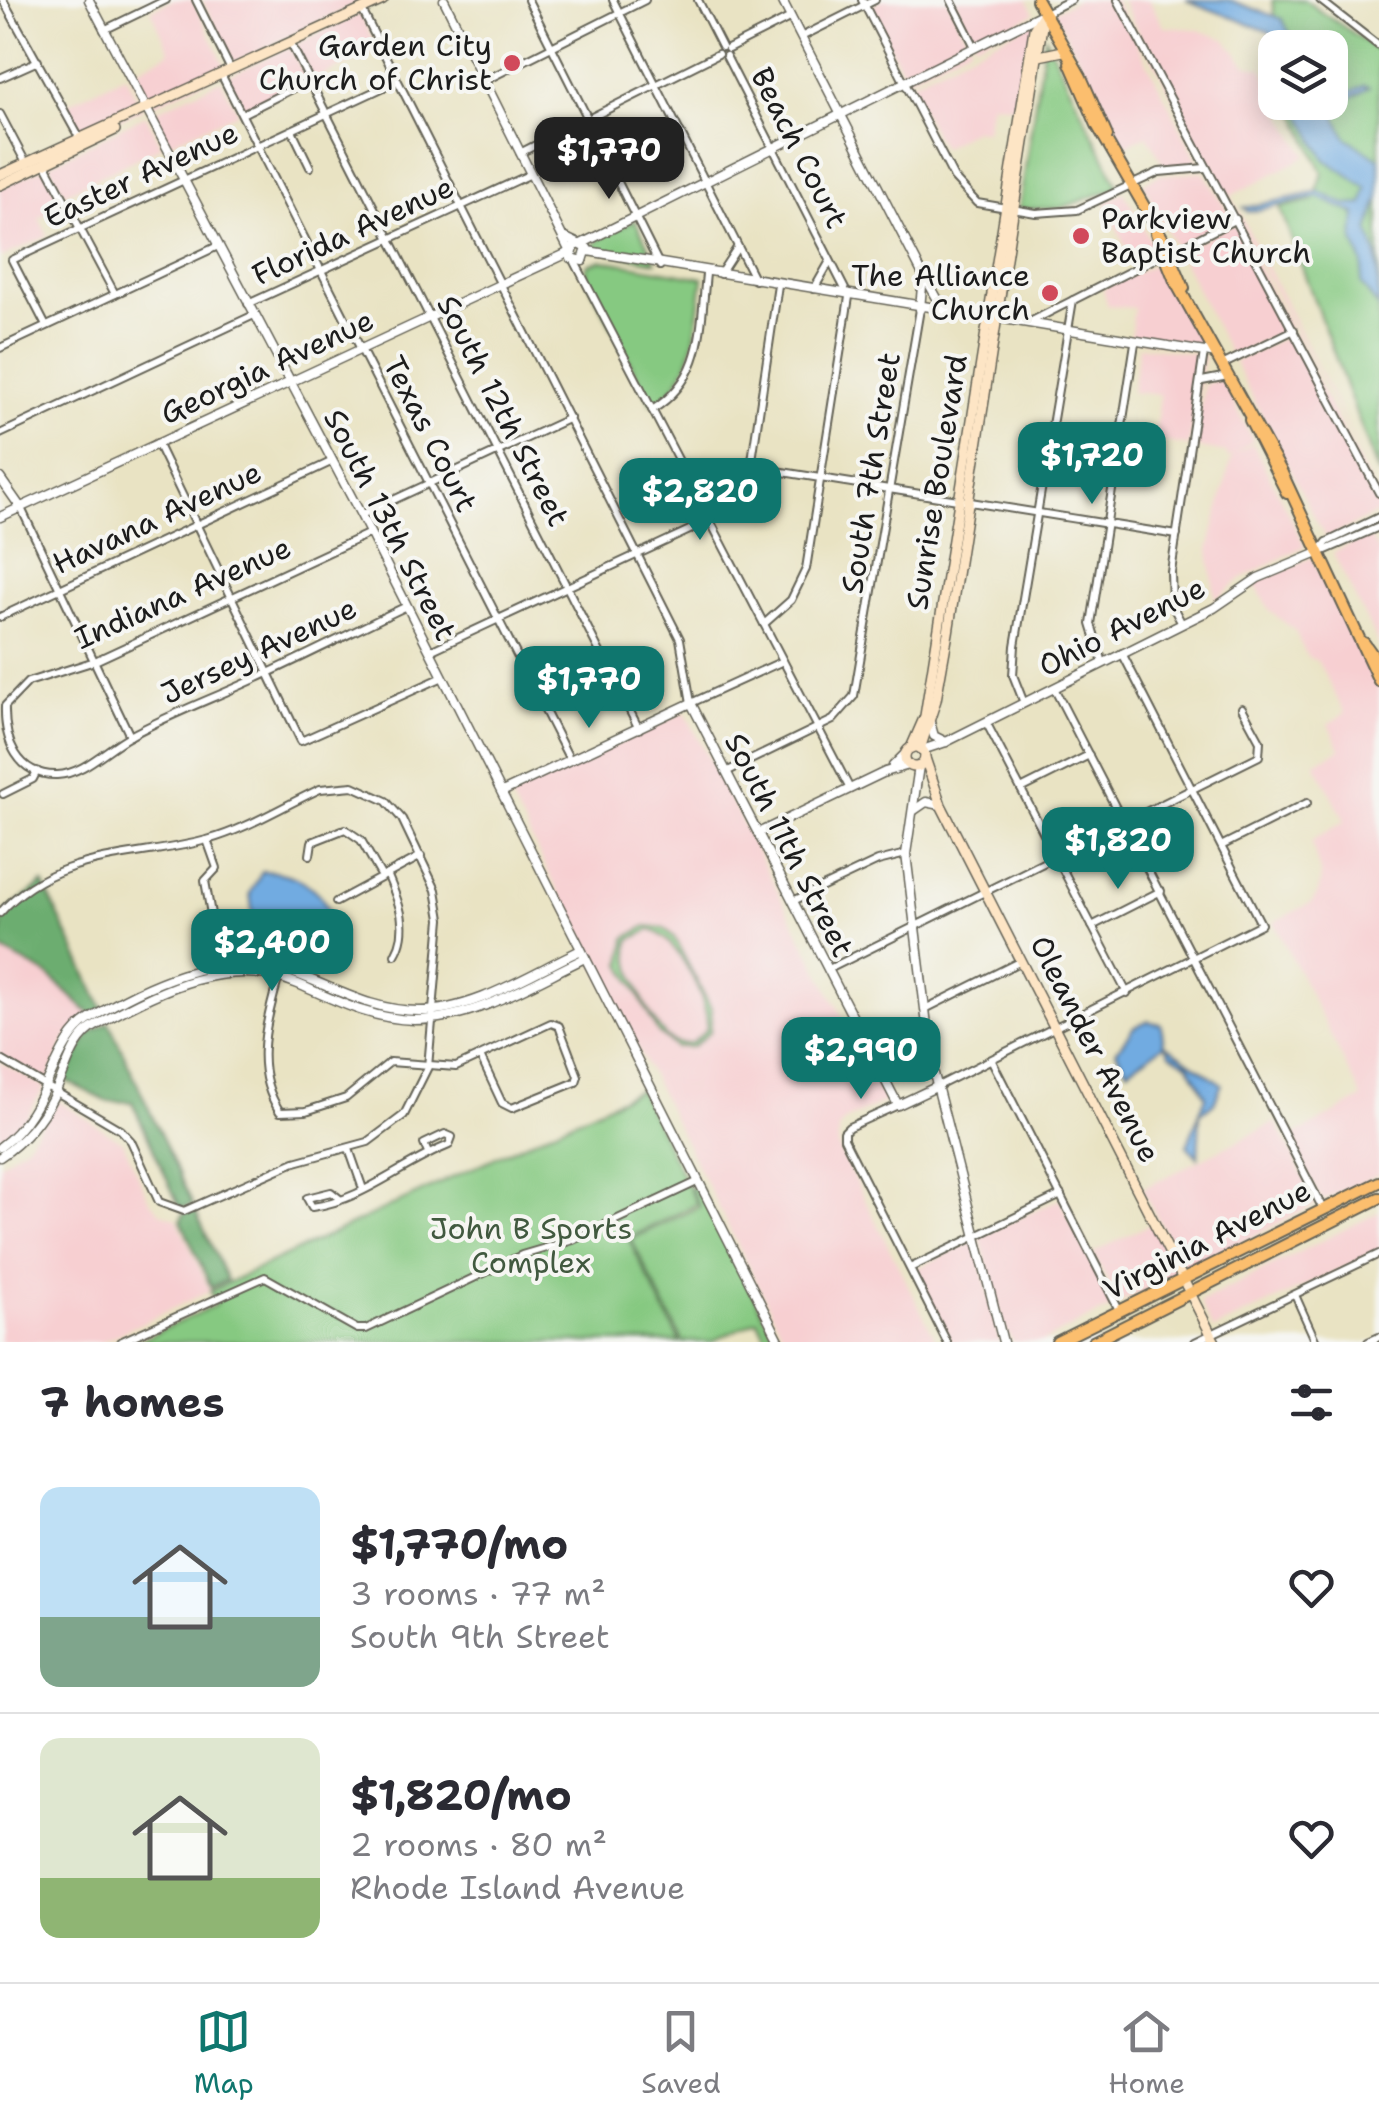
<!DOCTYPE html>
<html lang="en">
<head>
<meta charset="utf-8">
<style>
  body { margin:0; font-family:"Shantell Sans",sans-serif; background:#f2f2f3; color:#2b2b33; height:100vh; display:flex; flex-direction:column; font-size:38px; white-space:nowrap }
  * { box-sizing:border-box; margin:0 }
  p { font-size:32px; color:#7c7c81 }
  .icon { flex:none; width:55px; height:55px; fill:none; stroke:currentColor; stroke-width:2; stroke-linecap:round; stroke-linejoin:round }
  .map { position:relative; height:1342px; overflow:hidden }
  .details { display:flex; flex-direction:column; background:#fff; flex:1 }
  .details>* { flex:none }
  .tools { position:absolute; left:1258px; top:30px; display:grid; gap:20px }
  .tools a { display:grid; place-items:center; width:90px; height:90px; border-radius:20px; background:#fff; box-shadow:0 5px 25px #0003; font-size:50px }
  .price { position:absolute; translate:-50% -85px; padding:0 22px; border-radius:20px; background:#0f766e; color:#fff; font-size:32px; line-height:65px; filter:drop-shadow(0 2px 5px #0008) }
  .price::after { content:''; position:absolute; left:50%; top:60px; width:30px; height:22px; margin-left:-15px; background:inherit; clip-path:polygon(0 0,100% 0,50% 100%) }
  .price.on { background:#222; color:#fff }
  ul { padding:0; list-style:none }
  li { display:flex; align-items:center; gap:30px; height:250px; padding:0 40px }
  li+li { border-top:2px solid #e1e1e2 }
  li span { display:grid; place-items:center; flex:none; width:280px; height:200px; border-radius:20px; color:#555 }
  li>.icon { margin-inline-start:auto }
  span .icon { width:120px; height:120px; fill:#fffc; stroke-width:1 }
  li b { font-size:42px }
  h2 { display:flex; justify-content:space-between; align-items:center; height:120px; padding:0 40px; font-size:42px }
  .tab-bar { display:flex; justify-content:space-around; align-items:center; height:140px; border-top:2px solid #e1e1e2; background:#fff; font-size:28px; color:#7c7c81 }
  .tab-bar a { display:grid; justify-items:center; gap:5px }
  .tab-bar .on { color:#0f766e }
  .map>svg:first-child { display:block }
  .built { fill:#f7cfd1 }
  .green { fill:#86c981; stroke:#51724e; stroke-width:2.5; fill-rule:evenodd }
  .forest { fill:#6cad6f; stroke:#446446; stroke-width:2.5 }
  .water { fill:#71abe1; stroke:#46647e; stroke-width:2.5 }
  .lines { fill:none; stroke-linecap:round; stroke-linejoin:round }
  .minor-casing { stroke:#646256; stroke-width:10 }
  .tertiary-casing { stroke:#646256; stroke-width:11 }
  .secondary-casing { stroke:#646256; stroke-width:12 }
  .primary-casing { stroke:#646256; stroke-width:14 }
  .minor { stroke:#fff; stroke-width:6 }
  .tertiary { stroke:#fff; stroke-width:8 }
  .secondary { stroke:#fde5c5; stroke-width:9 }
  .primary { stroke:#fbbe6e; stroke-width:10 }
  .poi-dot { fill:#d1495b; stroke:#f6f6f2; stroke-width:4 }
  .labels { text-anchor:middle; stroke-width:8; stroke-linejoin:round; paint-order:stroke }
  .poi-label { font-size:30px; fill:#1c1c1c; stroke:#f6f6f2; text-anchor:end }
  .street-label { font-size:30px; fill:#1c1c1c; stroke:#f6f6f2 }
  .park-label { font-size:30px; fill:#41593f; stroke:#f6f6f2 }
</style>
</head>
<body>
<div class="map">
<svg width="1379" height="1342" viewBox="0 0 1379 1342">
  <rect width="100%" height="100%" fill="#f6f6f2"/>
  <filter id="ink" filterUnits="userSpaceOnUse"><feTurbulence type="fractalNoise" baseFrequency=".01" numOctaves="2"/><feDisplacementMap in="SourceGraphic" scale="20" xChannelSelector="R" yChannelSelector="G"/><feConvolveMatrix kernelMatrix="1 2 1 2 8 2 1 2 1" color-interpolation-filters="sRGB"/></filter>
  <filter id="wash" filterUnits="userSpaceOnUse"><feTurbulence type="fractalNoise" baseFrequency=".0048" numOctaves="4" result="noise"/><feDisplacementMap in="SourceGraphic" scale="40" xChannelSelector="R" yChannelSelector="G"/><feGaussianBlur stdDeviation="2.25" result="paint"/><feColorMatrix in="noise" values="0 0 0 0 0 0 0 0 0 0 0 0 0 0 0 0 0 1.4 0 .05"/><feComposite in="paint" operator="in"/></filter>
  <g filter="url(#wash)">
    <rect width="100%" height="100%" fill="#e9e3c3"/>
    <g class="built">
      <path d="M173,0H193L227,70L148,108L130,73L170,52L151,10Z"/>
      <path d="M202,0H365L234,63Z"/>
      <path d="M882,0H948L971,46L906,79L869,7Z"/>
      <path d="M954,0H1027L1034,14L976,44Z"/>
      <path d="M1077,0H1115L1201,167L1161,168L1162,161L1147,135L1124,146L1054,11Z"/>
      <path d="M1121,0H1149L1164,27L1195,29L1225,39L1246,65L1263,69L1275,102L1307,156L1231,196L1379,488Z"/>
      <path d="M360,14L378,50L313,80L294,45Z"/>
      <path d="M1036,20L1019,107L991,103L986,131L974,129L942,148L908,84Z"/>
      <path d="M290,47L306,79L243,110L226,77Z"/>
      <path d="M125,75L143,110L81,135L65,105Z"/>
      <path d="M221,80L238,113L167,144L151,113Z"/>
      <path d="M146,115L162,146L64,194L49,165Z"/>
      <path d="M44,167L65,206L39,218L48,236L0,258V188Z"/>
      <path d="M1204,172L1232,218L1175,247L1143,183L1160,175Z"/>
      <path d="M1124,192L1158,255L1134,267L1105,202Z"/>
      <path d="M1235,223L1290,328L1231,357L1178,252Z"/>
      <path d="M1161,261L1207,350L1130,339L1134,308L1108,306L1103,289Z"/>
      <path d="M1293,333L1379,501V512L1326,539L1234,362Z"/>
      <path d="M1139,346L1204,355L1189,446L1154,440L1160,395L1132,392Z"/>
      <path d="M1222,379L1253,441L1228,458L1226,453L1194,447L1204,384Z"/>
      <path d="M1253,444L1305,546L1242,578L1215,600L1209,550L1232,455Z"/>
      <path d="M1369,535L1379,553V646L1333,553Z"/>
      <path d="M1312,557L1379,689V1174L1322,1201L1290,1138L1362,1098L1274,922L1311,903L1318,893L1321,876L1311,841L1345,821L1315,763L1340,749L1328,724L1345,713L1317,661L1307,657L1295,631L1270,611L1254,583Z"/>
      <path d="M685,712L886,1101L845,1121L838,1130V1147L937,1342H787L509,795Z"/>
      <path d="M0,949L47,975L89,1009L91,1015L66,1038L47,1082L0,1056Z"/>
      <path d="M0,1062L45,1087L21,1126L0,1144Z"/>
      <path d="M58,1101L123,1142L149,1200L161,1213L177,1219L210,1291L101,1342H0V1164L27,1144Z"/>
      <path d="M1276,1122L1317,1204L1185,1271L1142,1189Z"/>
      <path d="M1060,1199L1114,1306L1042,1342H1013L1003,1326L980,1237Z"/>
      <path d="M1379,1212V1251L1213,1330L1200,1302Z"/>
      <path d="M1154,1222L1180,1273L1119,1303L1093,1253Z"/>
      <path d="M976,1240L1000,1342H951L914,1270Z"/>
    </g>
    <g class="green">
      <path d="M1272,0H1304L1379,51V475L1280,208L1314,200L1323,173L1291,103L1330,102V48L1279,47Z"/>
      <path d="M1045,37L1119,187L1061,208L1019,209Z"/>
      <path d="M635,220L656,262L590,249L604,235Z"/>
      <path d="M602,260L703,278C696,326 697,374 656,404L651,403L586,277L587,265Z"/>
      <path d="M646,926L664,928L674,937L712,1010L710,1032L693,1047H675L658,1033L622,964L626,938ZM650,930C675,933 713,1007 706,1030L692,1043C683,1044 676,1045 669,1039C652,1027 621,959 630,940Z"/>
      <path d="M639,1090L697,1204L628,1238L680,1342H136L216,1305L210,1291Z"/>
      <path d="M698,1185L777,1342H769L757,1320L711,1342H683L631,1239L699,1207L691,1188Z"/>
    </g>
    <g class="forest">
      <path d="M43,883L103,1009L91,1015L48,975L0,949L3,914Z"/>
      <path d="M109,1022L193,1205L180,1208L132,1102L106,1101L64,1080L90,1033Z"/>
      <path d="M195,1210L227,1280L211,1287L181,1221L183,1214Z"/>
    </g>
    <g class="water">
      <path d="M1186,0H1229L1282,19L1297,47H1282L1270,32Z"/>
      <path d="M1364,85L1369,87L1339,105L1334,114L1347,138L1379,159V197L1369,231L1377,257L1379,308L1361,284L1363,264L1354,241L1356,214L1318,197L1248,212L1244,208L1319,192L1347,205L1363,204L1367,188L1325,159L1295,103H1329Z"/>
      <path d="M262,871C304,872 340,899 329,944C318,950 316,945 305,945C285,945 277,955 256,945L250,893Z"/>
      <path d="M1147,1021L1161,1024L1164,1045L1128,1070L1116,1051L1134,1027Z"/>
      <path d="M1166,1045L1222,1084L1214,1103L1200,1114L1198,1157L1187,1146L1206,1096L1188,1064L1170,1054Z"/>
    </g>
  </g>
  <g filter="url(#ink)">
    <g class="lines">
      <defs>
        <g id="minor">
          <path d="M3,0L80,139"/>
          <path d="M196,0L231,70"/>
          <path d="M528,0L586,115"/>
          <path d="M613,0L755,280"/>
          <path d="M698,0L722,47"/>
          <path d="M862,0L954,178L977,203L1036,213L1077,210L1159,172L1205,168"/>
          <path d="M951,0L975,47"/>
          <path d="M1118,0L1379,493"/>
          <path d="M1320,0L1379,46"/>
          <path d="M362,10L680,639L691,703L783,661"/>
          <path d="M1045,13L1071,0"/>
          <path d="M104,30L166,0"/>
          <path d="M801,37L875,0"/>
          <path d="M291,44L639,729"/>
          <path d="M728,49L791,17"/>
          <path d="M726,56L849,297L806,569L791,600L764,624"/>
          <path d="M222,76L570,760"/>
          <path d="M0,78L38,61"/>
          <path d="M484,81L645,0"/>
          <path d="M0,114L26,163"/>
          <path d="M242,114L310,80"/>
          <path d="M592,117L718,54"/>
          <path d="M589,124L660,266"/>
          <path d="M292,130L310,167"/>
          <path d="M520,153L583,121"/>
          <path d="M45,163L115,294"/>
          <path d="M1170,253L1236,219"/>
          <path d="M574,260L850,789"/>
          <path d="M720,274L737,248"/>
          <path d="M814,289L830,261"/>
          <path d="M248,304L531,174"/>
          <path d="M1030,322L1162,255"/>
          <path d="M46,326L12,260L397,81"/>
          <path d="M0,348L218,246"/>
          <path d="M1222,365L1294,330"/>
          <path d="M1202,381L1228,376"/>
          <path d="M652,410C704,378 700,330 706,274"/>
          <path d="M0,434L254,315"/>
          <path d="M157,443L301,741L443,677"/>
          <path d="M751,467L1177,535"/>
          <path d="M21,508L130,736"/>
          <path d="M361,515L570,418"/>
          <path d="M706,517L734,497L751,467L778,285"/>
          <path d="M370,533L95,661L28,682L5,706C4,740 17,776 57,775C84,774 107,748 130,736C170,714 214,698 255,679C306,656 356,630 407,606"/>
          <path d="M1318,553L1327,542L1379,517"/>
          <path d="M1319,553L1379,527"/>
          <path d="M0,617L333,461"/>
          <path d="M1182,624L1172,605L1171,572L1204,352"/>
          <path d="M430,651L709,521"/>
          <path d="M1103,663L1091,624L1135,343"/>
          <path d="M1054,688L1323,1209"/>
          <path d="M1024,703L1013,675L1015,646L1073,300"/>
          <path d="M986,722L1127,993"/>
          <path d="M726,772L833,720L854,696L920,309"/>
          <path d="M1021,789L1089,755"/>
          <path d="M3,794L33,779L37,771"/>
          <path d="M207,840L217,868L205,881L213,925"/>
          <path d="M1223,845L1307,803"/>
          <path d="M310,855L312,842L345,829L361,840L382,877"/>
          <path d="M387,874C398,900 411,928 395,955"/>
          <path d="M793,901L878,861L906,854"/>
          <path d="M336,902L421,856"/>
          <path d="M0,913C54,851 135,859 207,840C247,829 283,806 320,789L353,786L386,801L402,819L436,890L441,919L428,1067L404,1115L368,1142L295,1162L184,1211L159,1202L131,1141L121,1130L0,1059"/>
          <path d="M1092,926L1161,891"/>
          <path d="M281,968C268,1019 250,1065 280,1112L306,1111L346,1098L390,1062L456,1067L551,1023L559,1026L578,1076L576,1082L512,1108L502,1103L480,1056"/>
          <path d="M829,969L1259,756L1260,741L1242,708"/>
          <path d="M925,1009L1021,961"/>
          <path d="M992,1061L1120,1312"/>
          <path d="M936,1087L1261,924L1122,653"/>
          <path d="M898,1105L849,1127L844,1132V1139L947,1342"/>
          <path d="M349,1149L363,1189"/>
          <path d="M341,1200L331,1192L307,1198L312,1207C362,1201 403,1163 449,1145L452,1137L445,1134L424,1144L428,1153"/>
          <path d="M910,1268L1061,1195"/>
          <path d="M1295,1295L1316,1342"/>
          <path d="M120,1342L265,1277L357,1329H366L522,1255L573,1240L699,1181"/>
          <path d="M1195,1342L1379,1254"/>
          <path d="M1368,1342L1379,1337"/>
        </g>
        <g id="tertiary">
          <path d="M89,0L361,515L780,1342"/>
          <path d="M444,0L570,252"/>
          <path d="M782,0L923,275L920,309"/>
          <path d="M564,237L587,248L583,261L571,258L575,245"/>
          <path d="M581,244L1044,13"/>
          <path d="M588,251L1217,354"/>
          <path d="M925,277L945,312"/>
          <path d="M0,478L21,508"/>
          <path d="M0,517L570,252"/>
          <path d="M930,722L934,736L946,742"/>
          <path d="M922,750L946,742L1214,608L1258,578L1318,553"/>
          <path d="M893,766L906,753"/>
          <path d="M919,766L906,854L932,1066L1003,1342"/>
          <path d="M502,792L691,703L898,1105L936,1087"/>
          <path d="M913,811L926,802L941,805"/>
          <path d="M758,833L885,772L909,765"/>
          <path d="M0,1147C51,1110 50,1044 90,1019C142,986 220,950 282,969C330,984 367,1011 419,1011C475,1011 531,973 581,950"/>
          <path d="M0,1157C24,1141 41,1121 54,1095C67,1070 71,1039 97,1025C158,990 230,954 298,984C337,1001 371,1019 414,1020C475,1020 532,983 585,958"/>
        </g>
        <g id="secondary">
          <path d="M1039,56L1063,51"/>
          <path d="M0,175L383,0"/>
          <path d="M0,185L115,130"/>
          <circle cx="915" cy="757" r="10"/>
          <path d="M911,748L925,716L1034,29L1044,13"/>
          <path d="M920,749L936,700L948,633L1044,13"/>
          <path d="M925,758L941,805L1215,1342"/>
        </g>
        <g id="primary">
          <path d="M1037,0L1081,77L1107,136"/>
          <path d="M1070,63L1097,125L1163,239L1184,288"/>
          <path d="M1156,233L1175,281L1282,473L1379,681"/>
          <path d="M1250,420L1287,493"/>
          <path d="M1364,643L1379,664"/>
          <path d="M1057,1342L1379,1182"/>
          <path d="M1093,1342L1379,1198"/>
        </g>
      </defs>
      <use href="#minor" class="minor-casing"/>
      <use href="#tertiary" class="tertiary-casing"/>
      <use href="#secondary" class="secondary-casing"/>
      <use href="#primary" class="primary-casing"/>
      <use href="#minor" class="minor"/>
      <use href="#tertiary" class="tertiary"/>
      <use href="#secondary" class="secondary"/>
      <use href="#primary" class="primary"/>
    </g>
  </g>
  <g class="poi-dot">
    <circle cx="512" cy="63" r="10"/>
    <circle cx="1081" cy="236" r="10"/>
    <circle cx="1050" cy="293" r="10"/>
  </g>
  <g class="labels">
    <g class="poi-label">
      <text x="492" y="56">Garden City<tspan x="492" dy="34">Church of Christ</tspan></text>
      <text x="1101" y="229" text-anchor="start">Parkview<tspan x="1101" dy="34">Baptist Church</tspan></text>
      <text x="1030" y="286">The Alliance<tspan x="1030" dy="34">Church</tspan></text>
    </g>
    <g class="street-label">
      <text transform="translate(799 148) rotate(63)" y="10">Beach Court</text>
      <text transform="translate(141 175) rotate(-25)" y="10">Easter Avenue</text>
      <text transform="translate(353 231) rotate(-25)" y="10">Florida Avenue</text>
      <text transform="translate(267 367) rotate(-25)" y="10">Georgia Avenue</text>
      <text transform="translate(503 411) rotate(63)" y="10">South 12th Street</text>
      <text transform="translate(430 434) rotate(63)" y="10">Texas Court</text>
      <text transform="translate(871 473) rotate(-81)" y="10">South 7th Street</text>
      <text transform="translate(937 482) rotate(-81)" y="10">Sunrise Boulevard</text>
      <text transform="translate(157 518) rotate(-25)" y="10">Havana Avenue</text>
      <text transform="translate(390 525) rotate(63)" y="10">South 13th Street</text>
      <text transform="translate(183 593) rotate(-24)" y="10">Indiana Avenue</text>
      <text transform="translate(1122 627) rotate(-27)" y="10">Ohio Avenue</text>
      <text transform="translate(259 651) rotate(-25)" y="10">Jersey Avenue</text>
      <text transform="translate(789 845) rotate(63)" y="10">South 11th Street</text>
      <text transform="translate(1095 1049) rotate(63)" y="10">Oleander Avenue</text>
      <text transform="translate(1207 1240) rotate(-27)" y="10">Virginia Avenue</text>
    </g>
    <g class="park-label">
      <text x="531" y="1239">John B Sports<tspan x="531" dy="34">Complex</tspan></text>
    </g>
  </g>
</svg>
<div class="tools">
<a><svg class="icon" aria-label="layers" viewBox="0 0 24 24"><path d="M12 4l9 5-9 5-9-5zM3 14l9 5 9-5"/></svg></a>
</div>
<b class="price on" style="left:609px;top:202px">$1,770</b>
<b class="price" style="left:1092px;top:507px">$1,720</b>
<b class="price" style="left:700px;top:543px">$2,820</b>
<b class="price" style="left:589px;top:731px">$1,770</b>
<b class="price" style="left:1118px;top:892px">$1,820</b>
<b class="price" style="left:272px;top:994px">$2,400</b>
<b class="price" style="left:861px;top:1102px">$2,990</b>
</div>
<section class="details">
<h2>7 homes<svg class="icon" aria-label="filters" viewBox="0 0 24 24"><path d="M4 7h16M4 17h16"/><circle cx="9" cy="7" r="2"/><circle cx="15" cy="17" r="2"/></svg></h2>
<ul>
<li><span style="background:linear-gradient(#bfe0f5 65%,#7fa58c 0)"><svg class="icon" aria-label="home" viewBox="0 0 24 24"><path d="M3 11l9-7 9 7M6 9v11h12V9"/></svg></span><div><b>$1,770/mo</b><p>3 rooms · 77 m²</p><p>South 9th Street</p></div><svg class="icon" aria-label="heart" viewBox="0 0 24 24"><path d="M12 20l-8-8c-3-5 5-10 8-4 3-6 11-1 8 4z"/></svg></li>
<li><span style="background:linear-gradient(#dfe7d0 70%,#8fb573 0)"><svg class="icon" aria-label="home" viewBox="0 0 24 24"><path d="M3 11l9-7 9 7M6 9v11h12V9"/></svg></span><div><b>$1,820/mo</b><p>2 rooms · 80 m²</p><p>Rhode Island Avenue</p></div><svg class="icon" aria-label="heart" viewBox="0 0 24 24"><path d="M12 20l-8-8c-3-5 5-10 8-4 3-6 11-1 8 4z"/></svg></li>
</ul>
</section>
<nav class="tab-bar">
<a class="on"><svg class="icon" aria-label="map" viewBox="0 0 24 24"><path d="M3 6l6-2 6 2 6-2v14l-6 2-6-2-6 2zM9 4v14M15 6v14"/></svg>Map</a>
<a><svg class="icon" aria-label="saved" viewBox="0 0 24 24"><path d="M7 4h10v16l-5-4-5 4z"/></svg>Saved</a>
<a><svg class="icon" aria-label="home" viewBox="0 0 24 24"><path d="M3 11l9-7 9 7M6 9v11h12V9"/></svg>Home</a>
</nav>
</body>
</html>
